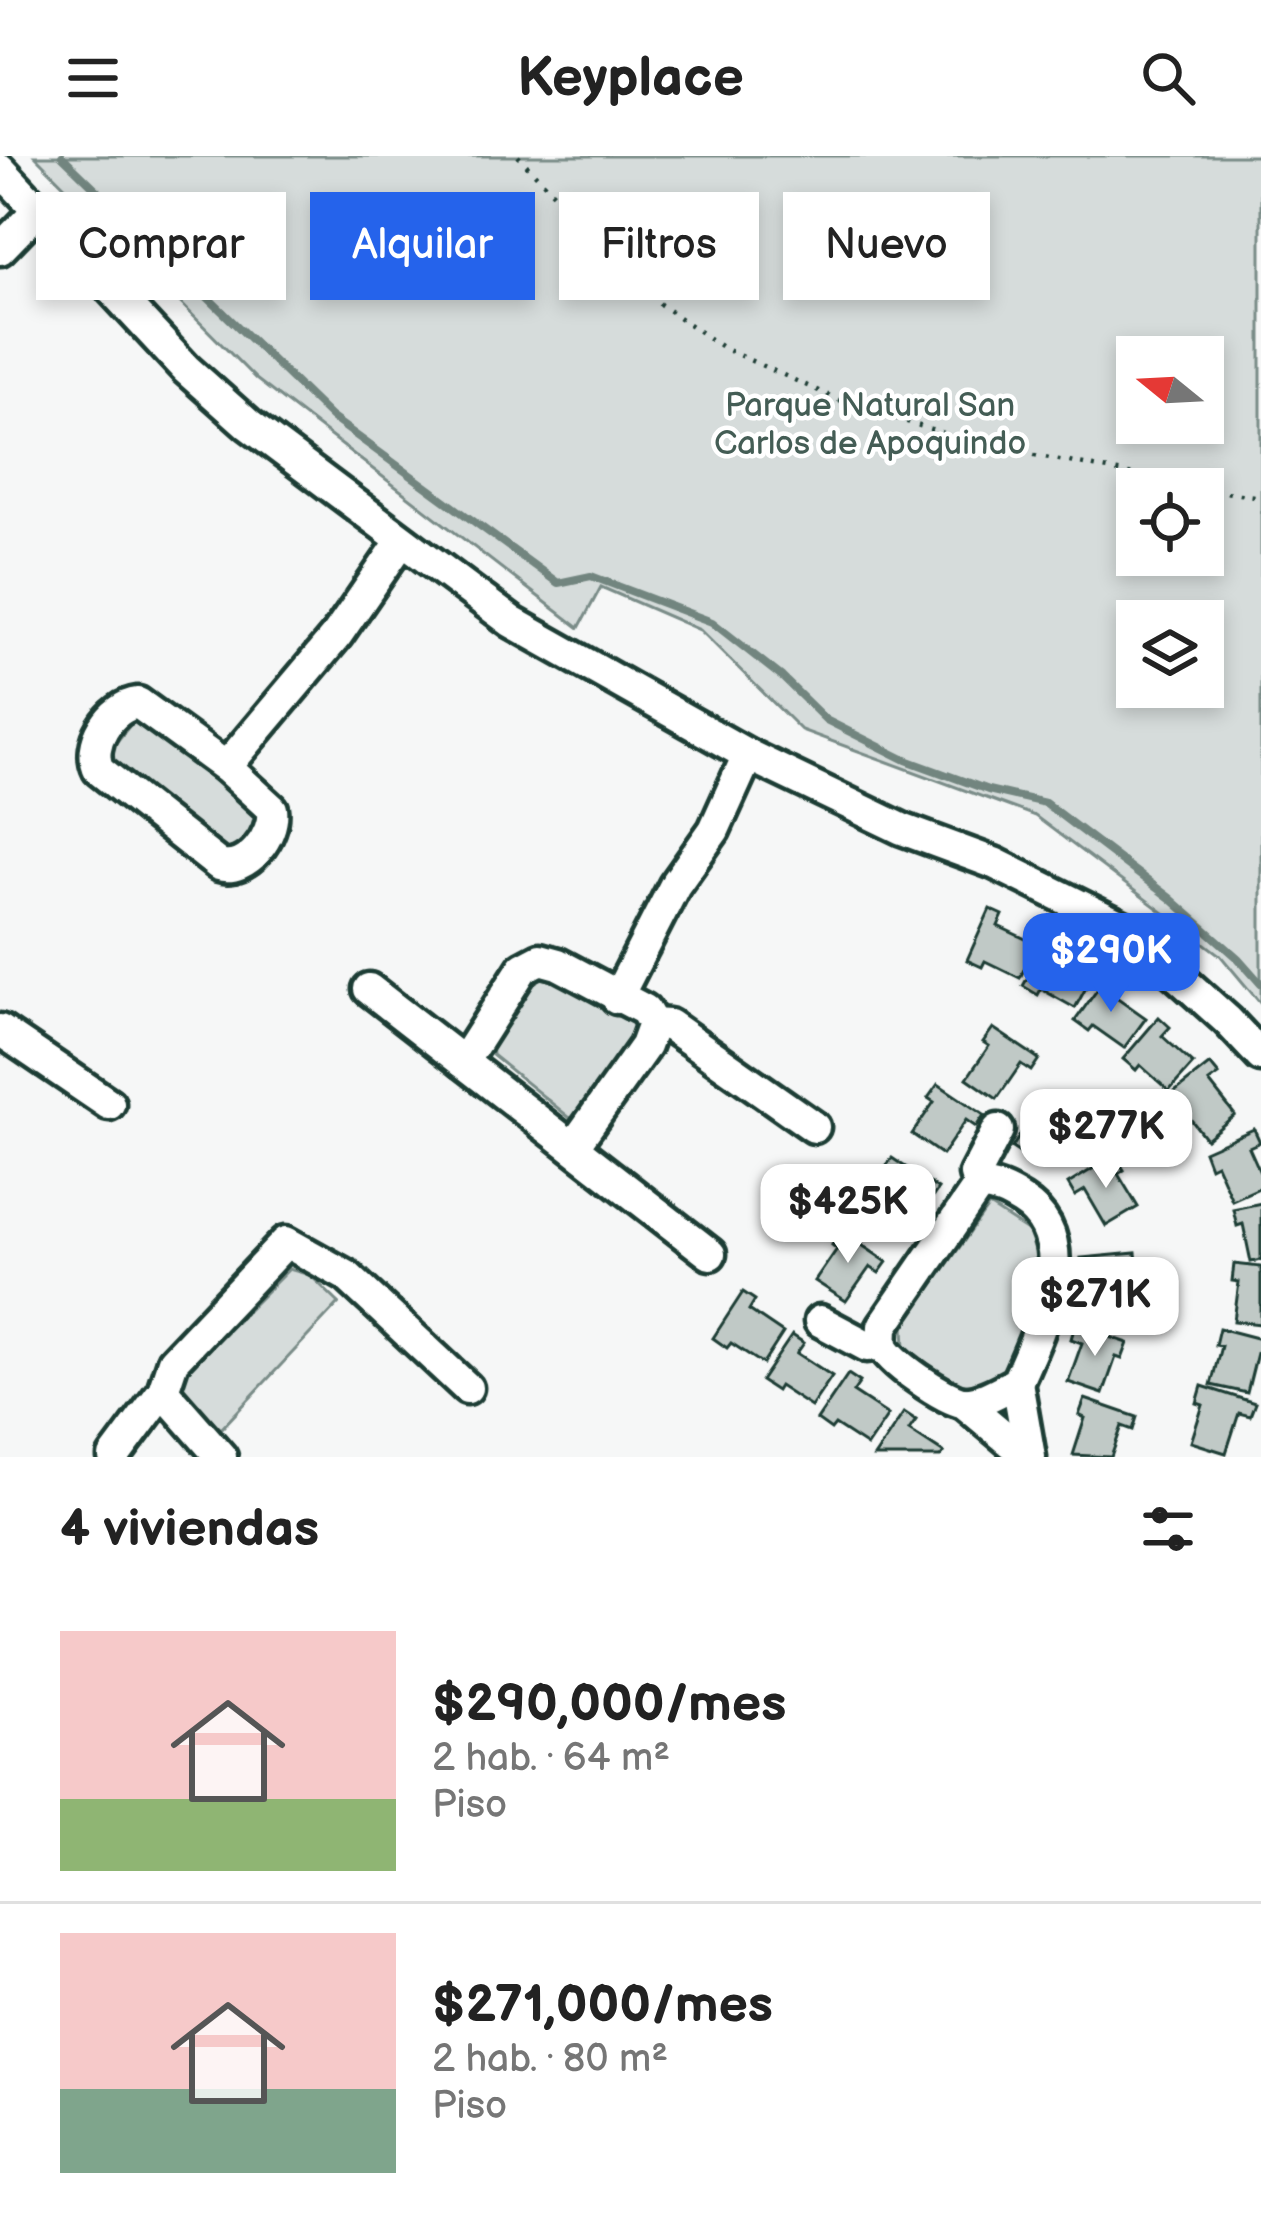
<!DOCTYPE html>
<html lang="es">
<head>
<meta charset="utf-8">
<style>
  body { margin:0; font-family:"Balsamiq Sans",sans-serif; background:#f6f6f6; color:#222; height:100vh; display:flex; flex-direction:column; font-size:45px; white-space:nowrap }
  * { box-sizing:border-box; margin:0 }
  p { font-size:39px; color:#767676 }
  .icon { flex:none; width:66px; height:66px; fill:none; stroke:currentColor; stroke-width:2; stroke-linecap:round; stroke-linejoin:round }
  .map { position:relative; height:1301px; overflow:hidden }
  .details { display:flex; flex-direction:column; background:#fff; flex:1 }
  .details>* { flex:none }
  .banner { position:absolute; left:36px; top:36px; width:1191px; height:108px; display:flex; gap:24px }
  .needle { width:78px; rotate:288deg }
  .tools { position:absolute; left:1116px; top:180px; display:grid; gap:24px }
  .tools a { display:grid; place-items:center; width:108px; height:108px; border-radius:0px; background:#fff; box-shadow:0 6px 18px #0003; font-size:60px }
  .price { position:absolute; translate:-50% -102px; padding:0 27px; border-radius:24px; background:#fff; color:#222; font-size:39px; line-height:78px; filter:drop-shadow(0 3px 6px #0008) }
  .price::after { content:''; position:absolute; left:50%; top:72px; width:36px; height:27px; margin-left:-18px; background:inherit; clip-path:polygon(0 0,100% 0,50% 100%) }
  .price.selected { background:#2563eb; color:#fff }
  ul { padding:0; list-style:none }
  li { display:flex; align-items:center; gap:36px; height:300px; padding:0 60px }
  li+li { border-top:3px solid #e0e0e0 }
  li span { display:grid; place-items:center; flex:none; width:336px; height:240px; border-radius:0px; color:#555 }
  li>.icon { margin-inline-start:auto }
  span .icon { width:144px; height:144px; fill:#fffc; stroke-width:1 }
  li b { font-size:51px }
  h2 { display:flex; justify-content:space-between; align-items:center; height:144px; padding:0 60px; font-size:51px }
  .chip { padding:0 42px; border-radius:0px; background:#fff; box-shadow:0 6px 18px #0003; font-size:42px; line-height:108px }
  .chip.selected { background:#2563eb; color:#fff }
  header { display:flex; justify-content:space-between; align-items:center; height:156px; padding:0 60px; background:#fff; font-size:54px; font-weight:600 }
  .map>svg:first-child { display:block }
  .green { fill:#d6dcdb; stroke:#7a8c88; stroke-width:3; fill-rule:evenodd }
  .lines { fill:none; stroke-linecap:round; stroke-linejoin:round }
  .stream { stroke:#72857f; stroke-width:8 }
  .building { fill:#c0c9c6; stroke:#1f3d34; stroke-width:3 }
  .street-casing { stroke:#1f3d34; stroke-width:39 }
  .path { stroke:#1f3d34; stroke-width:4.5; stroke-dasharray:3 9; stroke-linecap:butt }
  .street { stroke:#fff; stroke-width:30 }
  .labels { text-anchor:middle; stroke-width:9; stroke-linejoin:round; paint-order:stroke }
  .park-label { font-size:33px; fill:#445d55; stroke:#fff }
</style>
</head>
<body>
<header><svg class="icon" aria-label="menu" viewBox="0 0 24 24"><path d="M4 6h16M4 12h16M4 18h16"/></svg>Keyplace<svg class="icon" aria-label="search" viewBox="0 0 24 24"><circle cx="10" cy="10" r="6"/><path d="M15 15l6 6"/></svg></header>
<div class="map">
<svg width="1261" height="1301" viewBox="0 0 1261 1301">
  <rect width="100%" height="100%" fill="#f6f7f7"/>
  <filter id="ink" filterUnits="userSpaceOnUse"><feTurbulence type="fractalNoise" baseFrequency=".00833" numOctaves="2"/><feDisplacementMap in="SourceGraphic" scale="24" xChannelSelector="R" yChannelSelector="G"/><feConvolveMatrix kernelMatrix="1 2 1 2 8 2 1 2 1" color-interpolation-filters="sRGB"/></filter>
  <g filter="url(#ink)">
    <g class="green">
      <path d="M35,0H1261V848L1220,799L1035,660L801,574L700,474L601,431L579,472L256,223ZM1203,201V267H1137V201ZM1203,333V399H1137V333ZM1203,465V531H1137V465Z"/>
      <path d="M139,558L264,659L226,705L102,604Z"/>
      <path d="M551,821L636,866L638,881L586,957L570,962L492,899L491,887L537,823Z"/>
      <path d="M989,1050L1029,1076L1041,1114L1005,1224L971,1235L905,1193L904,1169Z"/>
      <path d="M289,1113L310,1119L339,1147L221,1273L183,1236L185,1217Z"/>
    </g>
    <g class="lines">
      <path class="stream" d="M62,0L331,261L558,427L591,420L712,466L782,521L826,564L906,604L988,634L1045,647L1170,742L1238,802L1261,828"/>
    </g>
    <g class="building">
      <path d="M990,753L1003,759L998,770L1036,788L1020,822L985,805L982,811L967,804Z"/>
      <path d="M1050,782L1062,788L1056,799L1093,819L1075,852L1041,833L1038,839L1023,830Z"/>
      <path d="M1107,820L1119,828L1112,838L1146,862L1124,892L1093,870L1089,875L1075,865Z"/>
      <path d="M1159,861L1170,871L1162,880L1193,908L1169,935L1140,909L1136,914L1123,903Z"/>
      <path d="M993,872L1039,903L1031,915L1021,908L997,943L967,922L989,890L983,886Z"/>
      <path d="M1210,908L1219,919L1209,926L1235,959L1206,983L1182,952L1177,956L1167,942Z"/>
      <path d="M938,928L984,959L976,971L966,964L942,999L912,978L934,946L928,942Z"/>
      <path d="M1041,945L1056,954L1052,960L1085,981L1065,1012L1030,990L1024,1000L1012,992Z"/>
      <path d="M1254,973L1260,986L1249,991L1261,1018V1031L1232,1044L1216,1008L1210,1011L1204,995Z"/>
      <path d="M1115,999L1124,1014L1118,1018L1138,1051L1106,1070L1085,1034L1075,1040L1068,1028Z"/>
      <path d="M892,1002L938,1033L930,1045L920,1038L896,1073L866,1052L888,1020L882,1016Z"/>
      <path d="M1261,1047V1104L1251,1106L1243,1068L1237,1070L1233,1053Z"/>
      <path d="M841,1075L887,1106L879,1117L870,1111L846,1145L815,1125L837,1093L832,1089Z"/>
      <path d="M1136,1097L1138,1114L1132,1115L1135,1154L1098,1157L1094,1115L1083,1116L1081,1102Z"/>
      <path d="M1234,1108L1261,1111V1168L1234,1165L1239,1126L1232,1125Z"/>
      <path d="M743,1136L755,1144L749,1154L783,1177L763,1208L731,1187L727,1192L713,1182Z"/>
      <path d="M1075,1169L1128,1187L1122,1203L1116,1201L1103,1238L1068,1226L1082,1187L1071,1183Z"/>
      <path d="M1219,1172L1261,1183V1197H1257L1247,1237L1211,1229L1221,1190L1215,1189Z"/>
      <path d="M792,1179L804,1187L797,1197L832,1220L811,1251L779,1230L776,1235L761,1225Z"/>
      <path d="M848,1218L860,1226L853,1236L888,1259L867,1290L835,1269L831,1274L817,1264Z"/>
      <path d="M1202,1230L1255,1247L1250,1260L1239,1257L1226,1297L1191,1286L1203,1249L1197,1247Z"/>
      <path d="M1085,1243L1137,1261L1133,1274L1122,1270L1111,1301L1073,1299L1085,1262L1079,1259Z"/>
      <path d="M904,1256L916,1264L909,1274L944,1297L941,1301H874Z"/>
    </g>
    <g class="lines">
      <defs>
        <g id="street">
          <path d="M0,13L186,213L249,269L512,466L748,599L902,673L994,707L1123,771L1228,865L1261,900"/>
          <path d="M0,93L39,53"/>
          <path d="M138,547L226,611L272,653C276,679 246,718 219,709L99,614C86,589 111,550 138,547Z"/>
          <path d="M226,611L337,479L401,386"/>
          <path d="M369,833L710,1098"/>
          <path d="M617,842L675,729L714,674L748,599"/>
          <path d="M653,868L669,869L814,971"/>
          <path d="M0,874L109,948"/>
          <path d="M463,906L523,812L540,803L558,808L645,854L653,868L645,890L573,991"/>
          <path d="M979,1030C996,1030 1008,1036 1022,1045C1084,1084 1040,1175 1017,1226C1002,1234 980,1248 962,1246C945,1243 889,1206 883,1189C882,1186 883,1173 883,1170Z"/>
          <path d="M979,1030L975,1018L998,974"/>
          <path d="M820,1165L867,1190L883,1188"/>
          <path d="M1017,1226L1030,1301"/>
          <path d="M163,1235L221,1301"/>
          <path d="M963,1246L1029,1301"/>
          <path d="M114,1301L163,1235L173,1205L286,1086L347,1120L467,1232"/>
        </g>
      </defs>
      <use href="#street" class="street-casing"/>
      <g class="path">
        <path d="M518,0L661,149L725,193L839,244L966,285L1202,333"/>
        <path d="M1203,333L1261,341"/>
      </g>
      <use href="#street" class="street"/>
    </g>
  </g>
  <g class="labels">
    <g class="park-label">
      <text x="870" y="260">Parque Natural San<tspan x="870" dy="38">Carlos de Apoquindo</tspan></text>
    </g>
  </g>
</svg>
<div class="tools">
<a><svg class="needle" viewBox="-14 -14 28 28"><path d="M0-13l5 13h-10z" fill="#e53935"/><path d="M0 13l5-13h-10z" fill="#767676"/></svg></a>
<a><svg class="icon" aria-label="locate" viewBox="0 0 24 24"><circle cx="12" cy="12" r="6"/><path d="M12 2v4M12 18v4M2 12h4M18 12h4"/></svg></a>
<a><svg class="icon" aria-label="layers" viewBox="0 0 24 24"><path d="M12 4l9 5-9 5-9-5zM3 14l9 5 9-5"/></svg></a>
</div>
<b class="price selected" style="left:1111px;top:859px">$290K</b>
<b class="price" style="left:1106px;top:1035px">$277K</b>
<b class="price" style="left:848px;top:1110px">$425K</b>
<b class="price" style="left:1095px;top:1203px">$271K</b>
<div class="banner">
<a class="chip">Comprar</a>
<a class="chip selected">Alquilar</a>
<a class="chip">Filtros</a>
<a class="chip">Nuevo</a>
</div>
</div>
<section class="details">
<h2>4 viviendas<svg class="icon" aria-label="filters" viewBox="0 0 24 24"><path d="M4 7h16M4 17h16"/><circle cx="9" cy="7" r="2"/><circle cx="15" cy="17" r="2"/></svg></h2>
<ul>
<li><span style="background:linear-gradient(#f6c9c9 70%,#8fb573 0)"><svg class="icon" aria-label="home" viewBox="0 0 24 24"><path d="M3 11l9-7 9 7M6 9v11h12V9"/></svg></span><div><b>$290,000/mes</b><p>2 hab. · 64 m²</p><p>Piso</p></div></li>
<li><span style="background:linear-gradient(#f6c9c9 65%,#7fa58c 0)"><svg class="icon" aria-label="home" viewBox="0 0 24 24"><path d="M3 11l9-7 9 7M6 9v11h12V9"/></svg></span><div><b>$271,000/mes</b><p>2 hab. · 80 m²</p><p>Piso</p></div></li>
</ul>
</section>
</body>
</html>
